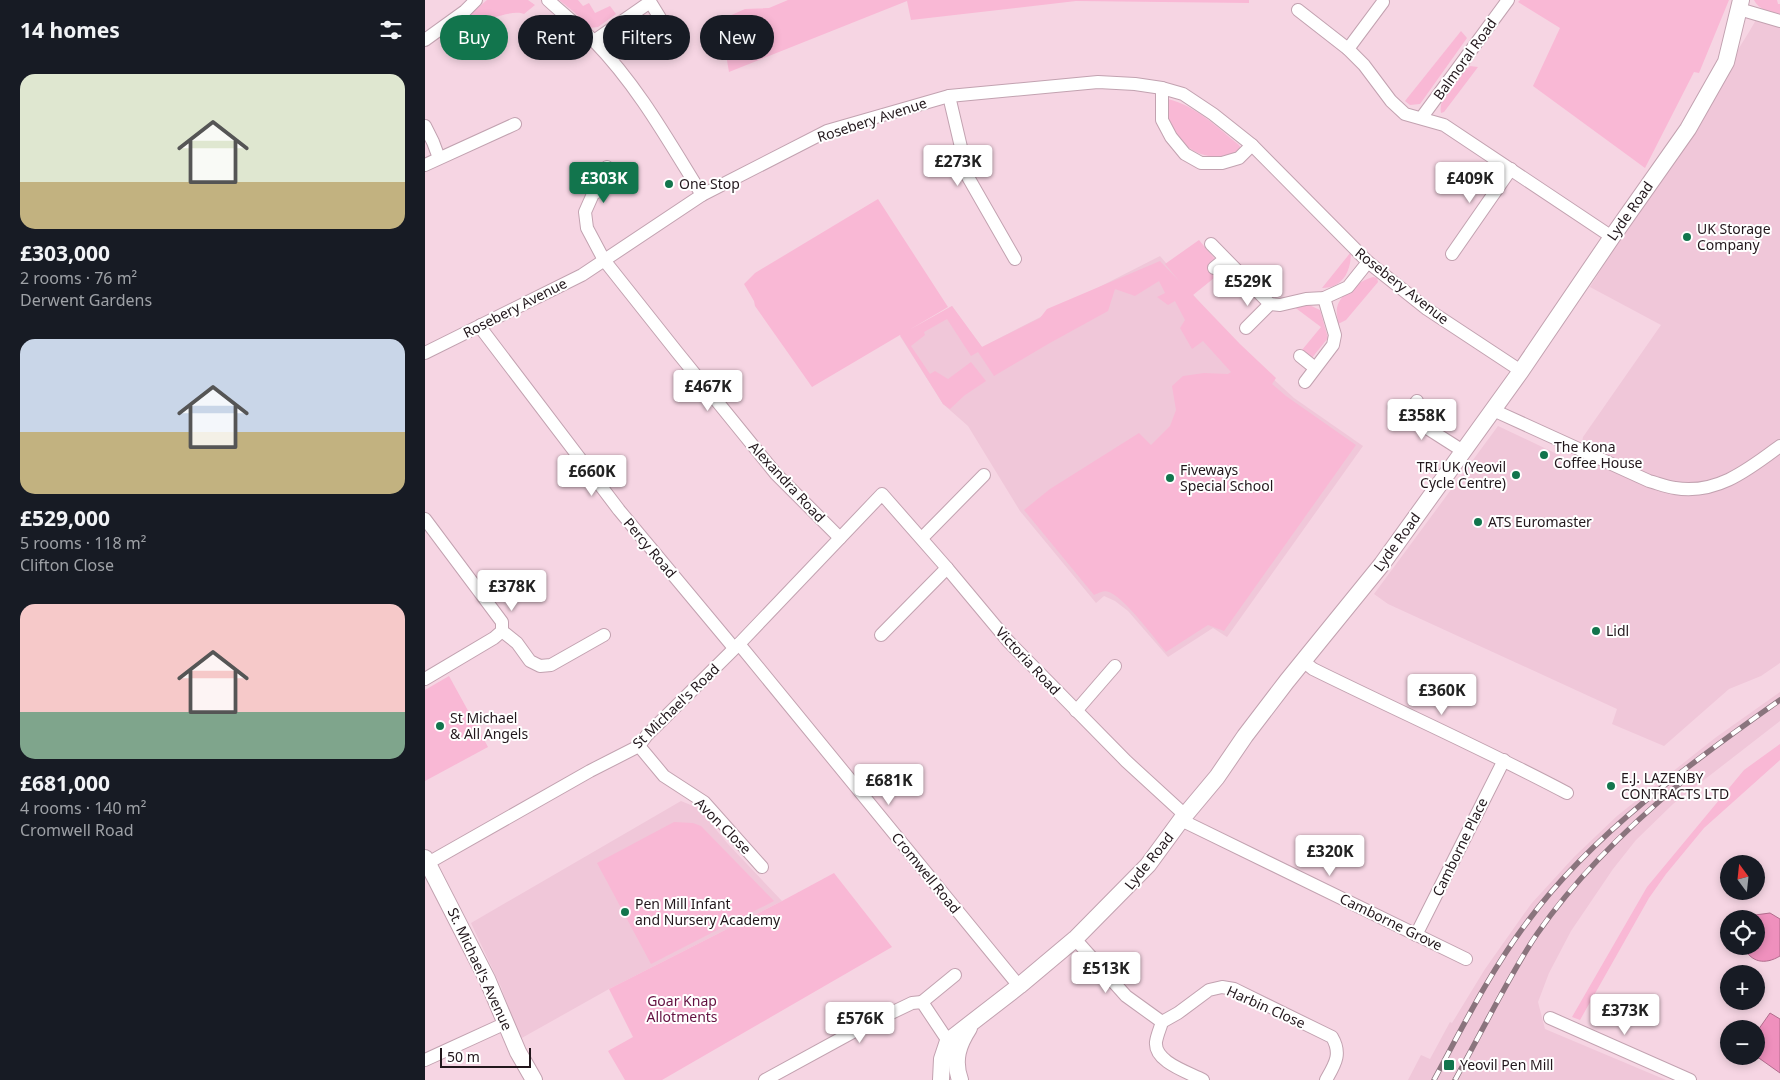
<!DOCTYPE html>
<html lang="en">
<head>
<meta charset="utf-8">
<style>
  body { margin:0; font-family:"Noto Sans",sans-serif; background:#20242c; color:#f1f3f6; height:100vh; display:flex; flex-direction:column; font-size:19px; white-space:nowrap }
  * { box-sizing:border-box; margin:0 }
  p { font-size:16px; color:#9ea1a6 }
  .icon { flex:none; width:28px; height:28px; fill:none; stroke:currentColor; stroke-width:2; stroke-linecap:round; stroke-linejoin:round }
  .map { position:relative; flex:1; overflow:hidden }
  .side { display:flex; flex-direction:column; background:#171b24; width:425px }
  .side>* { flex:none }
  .top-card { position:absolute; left:15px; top:15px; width:475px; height:45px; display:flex; gap:10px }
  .needle { width:32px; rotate:345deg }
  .controls { position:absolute; left:1295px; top:855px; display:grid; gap:10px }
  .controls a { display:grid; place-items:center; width:45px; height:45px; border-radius:50%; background:#171b24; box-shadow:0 2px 8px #0003; font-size:25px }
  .scale { position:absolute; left:15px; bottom:12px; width:91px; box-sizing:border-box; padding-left:5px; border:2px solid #22171c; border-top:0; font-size:14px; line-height:18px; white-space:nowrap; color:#22171c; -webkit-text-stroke:4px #fff; paint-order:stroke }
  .price { position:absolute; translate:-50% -42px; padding:0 11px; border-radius:5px; background:#fff; color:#222; font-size:16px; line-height:32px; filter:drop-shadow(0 1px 2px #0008) }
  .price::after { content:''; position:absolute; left:50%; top:30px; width:15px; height:11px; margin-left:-8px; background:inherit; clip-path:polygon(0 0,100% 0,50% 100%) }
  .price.selected { background:#12754d; color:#fff }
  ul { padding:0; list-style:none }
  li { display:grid; align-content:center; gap:10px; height:265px; padding:0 20px }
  li span { display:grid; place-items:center; height:155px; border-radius:15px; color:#555 }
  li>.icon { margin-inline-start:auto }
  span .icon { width:90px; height:90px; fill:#fffc; stroke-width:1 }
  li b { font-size:21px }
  h2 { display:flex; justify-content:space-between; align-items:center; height:60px; padding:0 20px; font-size:21px }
  .pill { padding:0 18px; border-radius:22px; background:#171b24; box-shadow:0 2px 8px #0003; font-size:18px; line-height:45px }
  .pill.selected { background:#12754d; color:#fff }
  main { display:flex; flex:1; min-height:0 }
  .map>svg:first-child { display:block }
  .built { fill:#f0c7d9 }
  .green { fill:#f9b8d5 }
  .water { fill:#ef90bd; stroke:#b26c8d }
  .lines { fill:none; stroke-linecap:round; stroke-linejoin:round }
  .minor-casing { stroke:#c2a2b0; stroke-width:14 }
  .tertiary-casing { stroke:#c2a2b0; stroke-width:18 }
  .minor { stroke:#fff; stroke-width:12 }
  .tertiary { stroke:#fff; stroke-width:16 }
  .rail-casing { stroke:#8a747d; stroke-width:5.5 }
  .rail { stroke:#fff; stroke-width:4; stroke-dasharray:11; stroke-linecap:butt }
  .poi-dot { fill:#12754d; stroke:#fff; stroke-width:2 }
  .labels { text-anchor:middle; stroke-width:4; stroke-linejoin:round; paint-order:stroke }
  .street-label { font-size:14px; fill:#22171c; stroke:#fff }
  .poi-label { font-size:14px; fill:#22171c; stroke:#fff; text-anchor:start }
  .park-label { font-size:14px; fill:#641141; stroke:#fff }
</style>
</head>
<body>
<main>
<section class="side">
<h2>14 homes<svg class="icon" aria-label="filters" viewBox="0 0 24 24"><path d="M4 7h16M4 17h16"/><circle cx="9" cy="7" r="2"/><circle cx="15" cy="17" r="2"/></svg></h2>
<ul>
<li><span style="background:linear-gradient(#dfe7d0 70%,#c2b280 0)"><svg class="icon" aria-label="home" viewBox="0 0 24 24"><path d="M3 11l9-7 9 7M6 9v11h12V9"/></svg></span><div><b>£303,000</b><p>2 rooms · 76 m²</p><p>Derwent Gardens</p></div></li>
<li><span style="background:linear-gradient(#c9d6e8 60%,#c2b280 0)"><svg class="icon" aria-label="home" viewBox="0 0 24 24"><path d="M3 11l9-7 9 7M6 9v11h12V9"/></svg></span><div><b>£529,000</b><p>5 rooms · 118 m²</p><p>Clifton Close</p></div></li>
<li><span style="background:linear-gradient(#f6c9c9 70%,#7fa58c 0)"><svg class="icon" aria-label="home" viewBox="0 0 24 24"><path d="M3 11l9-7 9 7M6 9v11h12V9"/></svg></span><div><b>£681,000</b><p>4 rooms · 140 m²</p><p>Cromwell Road</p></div></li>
</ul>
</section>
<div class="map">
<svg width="1355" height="1080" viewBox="0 0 1355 1080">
  <rect width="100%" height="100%" fill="#f6d5e3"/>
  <g class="built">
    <path d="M1339,6L1355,10V663L1336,676L1304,689L1239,746L1187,724L1192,709L1011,626L963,604L949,594L1073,426L1153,464L1158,437L1236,325L1165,287L1324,32Z"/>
    <path d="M735,256L812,346L869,398L938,446L802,637L788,628L743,657L703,611L690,601L679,596L671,603L595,511L543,426L518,404L475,336L527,306L557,347Z"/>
    <path d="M1355,692V721L1248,804L1211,840L1188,869L1146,931L1124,973L1113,1002L1120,1029L1241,1080H983L996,1055L1005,1059L1025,1022L1027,1023L1060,969L1106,904L1149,857L1192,816L1232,784L1290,738Z"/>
    <path d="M256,801L273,808L303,844L357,901L184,989L95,1039L76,987L46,923Z"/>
  </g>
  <g class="green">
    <path d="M62,0H103L110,5L99,14C82,7 32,33 14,41Z"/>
    <path d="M134,0H153L158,6L164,3L170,13L185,6L191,14L173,27L165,28L149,12Z"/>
    <path d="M363,0H824V3L651,1L486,20L482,1L304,72L295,20L320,9L344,8Z"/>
    <path d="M1095,0H1304L1274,73L1269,72L1220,168L1108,86L1135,28L1093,2Z"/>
    <path d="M1329,0H1352L1353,4H1355V14C1345,12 1334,10 1329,0Z"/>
    <path d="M1036,31L1042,38L995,104L985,105L980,101Z"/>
    <path d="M1045,66L1053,67L1019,112L1016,113C1013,95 1033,77 1045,66Z"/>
    <path d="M743,99C771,106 792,127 814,145L817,150C792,162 766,158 751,133C748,129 744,124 743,119C742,112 743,105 743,99Z"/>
    <path d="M453,199L523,307L484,330L527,306L557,347L615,318L622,309L735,261L755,282L740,264L774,240L799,270L768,295L815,344L851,378L847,384L861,396L931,445L799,631L783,625L741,652C729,638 700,598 684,592C679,590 674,593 669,595L599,510L625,489L714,433L726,445L745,426L751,410L747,386L758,376L779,373L803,374L806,372L778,341L767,349L755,328L760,320L750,301L743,305L732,297L740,293L734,281L710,296L690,289L683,311L623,344L569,376L553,352L546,356L522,319L499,332L500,335L486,346L505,374L510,371L523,379L546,362L561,381L540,395L525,409L518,404L475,335L387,387L330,306L329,301L319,284L330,273Z"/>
    <path d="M926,252C926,271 918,288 897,288Z"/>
    <path d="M948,277L952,278L953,282L921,320L913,324C913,319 911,312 912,308C915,293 935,281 948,277Z"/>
    <path d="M880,303L895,310L903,338L886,359L877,350L896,327L868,306Z"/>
    <path d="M24,676L63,747L0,781V690Z"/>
    <path d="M1355,744V760L1279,828L1241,874L1224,898L1155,1020L1147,1017L1222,887L1319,770Z"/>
    <path d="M249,822L268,823L276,826L349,901L226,964L172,863Z"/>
    <path d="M409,873L467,947L237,1080H200L183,1051L208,1037L184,989L357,901Z"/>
  </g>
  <g class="water">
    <path d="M1345,913L1355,919V956C1340,965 1326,963 1318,946H1331V919H1326L1330,915Z"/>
    <path d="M1345,1013L1355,1019V1073L1331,1056V1033Z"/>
  </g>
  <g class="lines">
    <defs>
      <g id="minor">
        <path d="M123,0C138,14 155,27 169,41C213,86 244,142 277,195"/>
        <path d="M224,0L246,36"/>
        <path d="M1314,9L1355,21"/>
        <path d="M873,10L923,49L939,65L966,101L980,114L1019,125L1187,237"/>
        <path d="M0,40L40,11L51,0"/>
        <path d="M169,41L225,2"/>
        <path d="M923,49L958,2"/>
        <path d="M737,88V120L746,137L760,154L776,163H797L814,158L827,145"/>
        <path d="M524,96L543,177L590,259"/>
        <path d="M997,117L1083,0"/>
        <path d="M0,126L8,142L14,158"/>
        <path d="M0,165L90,124"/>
        <path d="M182,167L189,182L168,194L160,212L162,228L179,260L252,352L351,474L415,538"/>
        <path d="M786,244L845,304L855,305L881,299L899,298L923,287L943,262"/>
        <path d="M1027,254L1086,169"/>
        <path d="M789,268L800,259"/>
        <path d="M56,325L58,331L194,510L309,648"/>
        <path d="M821,328L845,304"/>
        <path d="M0,353L157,275L277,195L402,131L524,96L673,82L710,84L737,88L758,94L788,114L827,145L943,262L1002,309L1096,371"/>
        <path d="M875,356L890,368"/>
        <path d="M880,382L908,345L910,335L899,298"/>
        <path d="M969,407L1038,451"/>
        <path d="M1068,410L1224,481C1232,483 1241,487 1250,488C1292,495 1324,469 1355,446"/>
        <path d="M982,415L992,401"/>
        <path d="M0,519L77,622V631L69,638L0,679"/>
        <path d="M497,538L559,475"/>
        <path d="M77,631L92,643L105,661L115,666L126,665L179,635"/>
        <path d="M456,635L522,568"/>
        <path d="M314,644L594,986"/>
        <path d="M878,661L888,669C973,711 1059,749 1142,793"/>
        <path d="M651,711L690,666"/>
        <path d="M214,746L239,776L279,802L337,867"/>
        <path d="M756,820L1041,959"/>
        <path d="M3,863L165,771L214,746L222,735L314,644L457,494L522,568L583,641L701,761L761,816"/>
        <path d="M991,935L1079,760"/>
        <path d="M650,939L701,996L737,1022"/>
        <path d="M497,1002L530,975"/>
        <path d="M1125,1018L1265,1080"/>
        <path d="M0,1060L81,1023"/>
        <path d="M340,1080L437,1027L487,1003L497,1002L527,1047"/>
        <path d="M778,1080C763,1072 729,1062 731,1042C732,1035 735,1029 737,1022L753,1013L784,990L797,987L809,989L907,1037C917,1054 910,1064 901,1080"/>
      </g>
      <g id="tertiary">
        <path d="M0,858L62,979L93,1052L109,1080"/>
        <path d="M516,1080L517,1059L523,1041L594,986L650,939L723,865L756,820L792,777L820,736L862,681L957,564L1096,371L1187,237L1263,129L1301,62L1316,0"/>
        <path d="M535,1080C528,1060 533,1045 544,1028"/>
      </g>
    </defs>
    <use href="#minor" class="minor-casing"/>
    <use href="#tertiary" class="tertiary-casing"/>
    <use href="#minor" class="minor"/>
    <use href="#tertiary" class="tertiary"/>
    <defs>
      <g id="rail">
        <path d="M1009,1080C1038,1026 1066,970 1103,921C1167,834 1267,762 1355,700"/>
        <path d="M1030,1080C1046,1051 1061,1022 1077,993C1088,973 1099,953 1112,934C1152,876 1204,826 1258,781"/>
      </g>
    </defs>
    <use href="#rail" class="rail-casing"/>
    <use href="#rail" class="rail"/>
  </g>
  <g class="poi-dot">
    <circle cx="244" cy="184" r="5"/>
    <circle cx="1262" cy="237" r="5"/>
    <circle cx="1119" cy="455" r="5"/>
    <circle cx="1091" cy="475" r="5"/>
    <circle cx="745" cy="478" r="5"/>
    <circle cx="1053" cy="522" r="5"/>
    <circle cx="1171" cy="631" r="5"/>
    <circle cx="15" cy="726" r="5"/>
    <circle cx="1186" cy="786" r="5"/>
    <circle cx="200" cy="912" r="5"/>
    <rect x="1018" y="1059" width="12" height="12" rx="2.5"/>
  </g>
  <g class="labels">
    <g class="street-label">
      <text transform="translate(1040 59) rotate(-54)" y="5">Balmoral Road</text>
      <text transform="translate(447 120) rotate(-18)" y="5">Rosebery Avenue</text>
      <text transform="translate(1205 211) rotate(-55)" y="5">Lyde Road</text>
      <text transform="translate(977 286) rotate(38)" y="5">Rosebery Avenue</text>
      <text transform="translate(90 308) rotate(-27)" y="5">Rosebery Avenue</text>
      <text transform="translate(362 482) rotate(47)" y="5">Alexandra Road</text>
      <text transform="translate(972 542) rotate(-54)" y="5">Lyde Road</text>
      <text transform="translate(225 548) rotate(50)" y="5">Percy Road</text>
      <text transform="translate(603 661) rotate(47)" y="5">Victoria Road</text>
      <text transform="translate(251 706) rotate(-44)" y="5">St Michael's Road</text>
      <text transform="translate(298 826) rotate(45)" y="5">Avon Close</text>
      <text transform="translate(1035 847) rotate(-64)" y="5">Camborne Place</text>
      <text transform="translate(724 861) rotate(-51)" y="5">Lyde Road</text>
      <text transform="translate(501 873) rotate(51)" y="5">Cromwell Road</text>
      <text transform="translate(966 922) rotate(26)" y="5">Camborne Grove</text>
      <text transform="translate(55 969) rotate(65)" y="5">St. Michael's Avenue</text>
      <text transform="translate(841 1007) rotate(24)" y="5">Harbin Close</text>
    </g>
    <g class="poi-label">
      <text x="254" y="189">One Stop</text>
      <text x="1272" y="234">UK Storage<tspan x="1272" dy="16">Company</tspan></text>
      <text x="1129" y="452">The Kona<tspan x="1129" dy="16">Coffee House</tspan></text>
      <text x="1081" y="472" text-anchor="end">TRI UK (Yeovil<tspan x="1081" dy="16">Cycle Centre)</tspan></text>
      <text x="755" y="475">Fiveways<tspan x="755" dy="16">Special School</tspan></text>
      <text x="1063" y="527">ATS Euromaster</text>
      <text x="1181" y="636">Lidl</text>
      <text x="25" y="723">St Michael<tspan x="25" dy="16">&amp; All Angels</tspan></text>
      <text x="1196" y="783">E.J. LAZENBY<tspan x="1196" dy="16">CONTRACTS LTD</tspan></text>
      <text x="210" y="909">Pen Mill Infant<tspan x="210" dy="16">and Nursery Academy</tspan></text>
      <text x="1035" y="1070">Yeovil Pen Mill</text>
    </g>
    <g class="park-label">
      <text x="257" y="1006">Goar Knap<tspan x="257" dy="16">Allotments</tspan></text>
    </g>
  </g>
</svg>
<div class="controls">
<a><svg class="needle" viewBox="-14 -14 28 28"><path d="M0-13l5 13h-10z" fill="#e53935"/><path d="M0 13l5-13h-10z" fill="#9ea1a6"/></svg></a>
<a><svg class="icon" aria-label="locate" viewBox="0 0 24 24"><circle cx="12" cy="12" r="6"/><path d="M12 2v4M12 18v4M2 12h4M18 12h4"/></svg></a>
<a>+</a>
<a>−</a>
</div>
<div class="scale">50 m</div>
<b class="price" style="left:533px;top:187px">£273K</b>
<b class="price selected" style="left:179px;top:204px">£303K</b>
<b class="price" style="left:1045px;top:204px">£409K</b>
<b class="price" style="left:823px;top:307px">£529K</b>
<b class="price" style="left:283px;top:412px">£467K</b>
<b class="price" style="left:997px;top:441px">£358K</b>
<b class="price" style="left:167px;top:497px">£660K</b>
<b class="price" style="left:87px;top:612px">£378K</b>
<b class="price" style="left:1017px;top:716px">£360K</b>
<b class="price" style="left:464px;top:806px">£681K</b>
<b class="price" style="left:905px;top:877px">£320K</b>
<b class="price" style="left:681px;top:994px">£513K</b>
<b class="price" style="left:1200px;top:1036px">£373K</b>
<b class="price" style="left:435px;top:1044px">£576K</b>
<div class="top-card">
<a class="pill selected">Buy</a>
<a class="pill">Rent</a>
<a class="pill">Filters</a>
<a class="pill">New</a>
</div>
</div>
</main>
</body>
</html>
